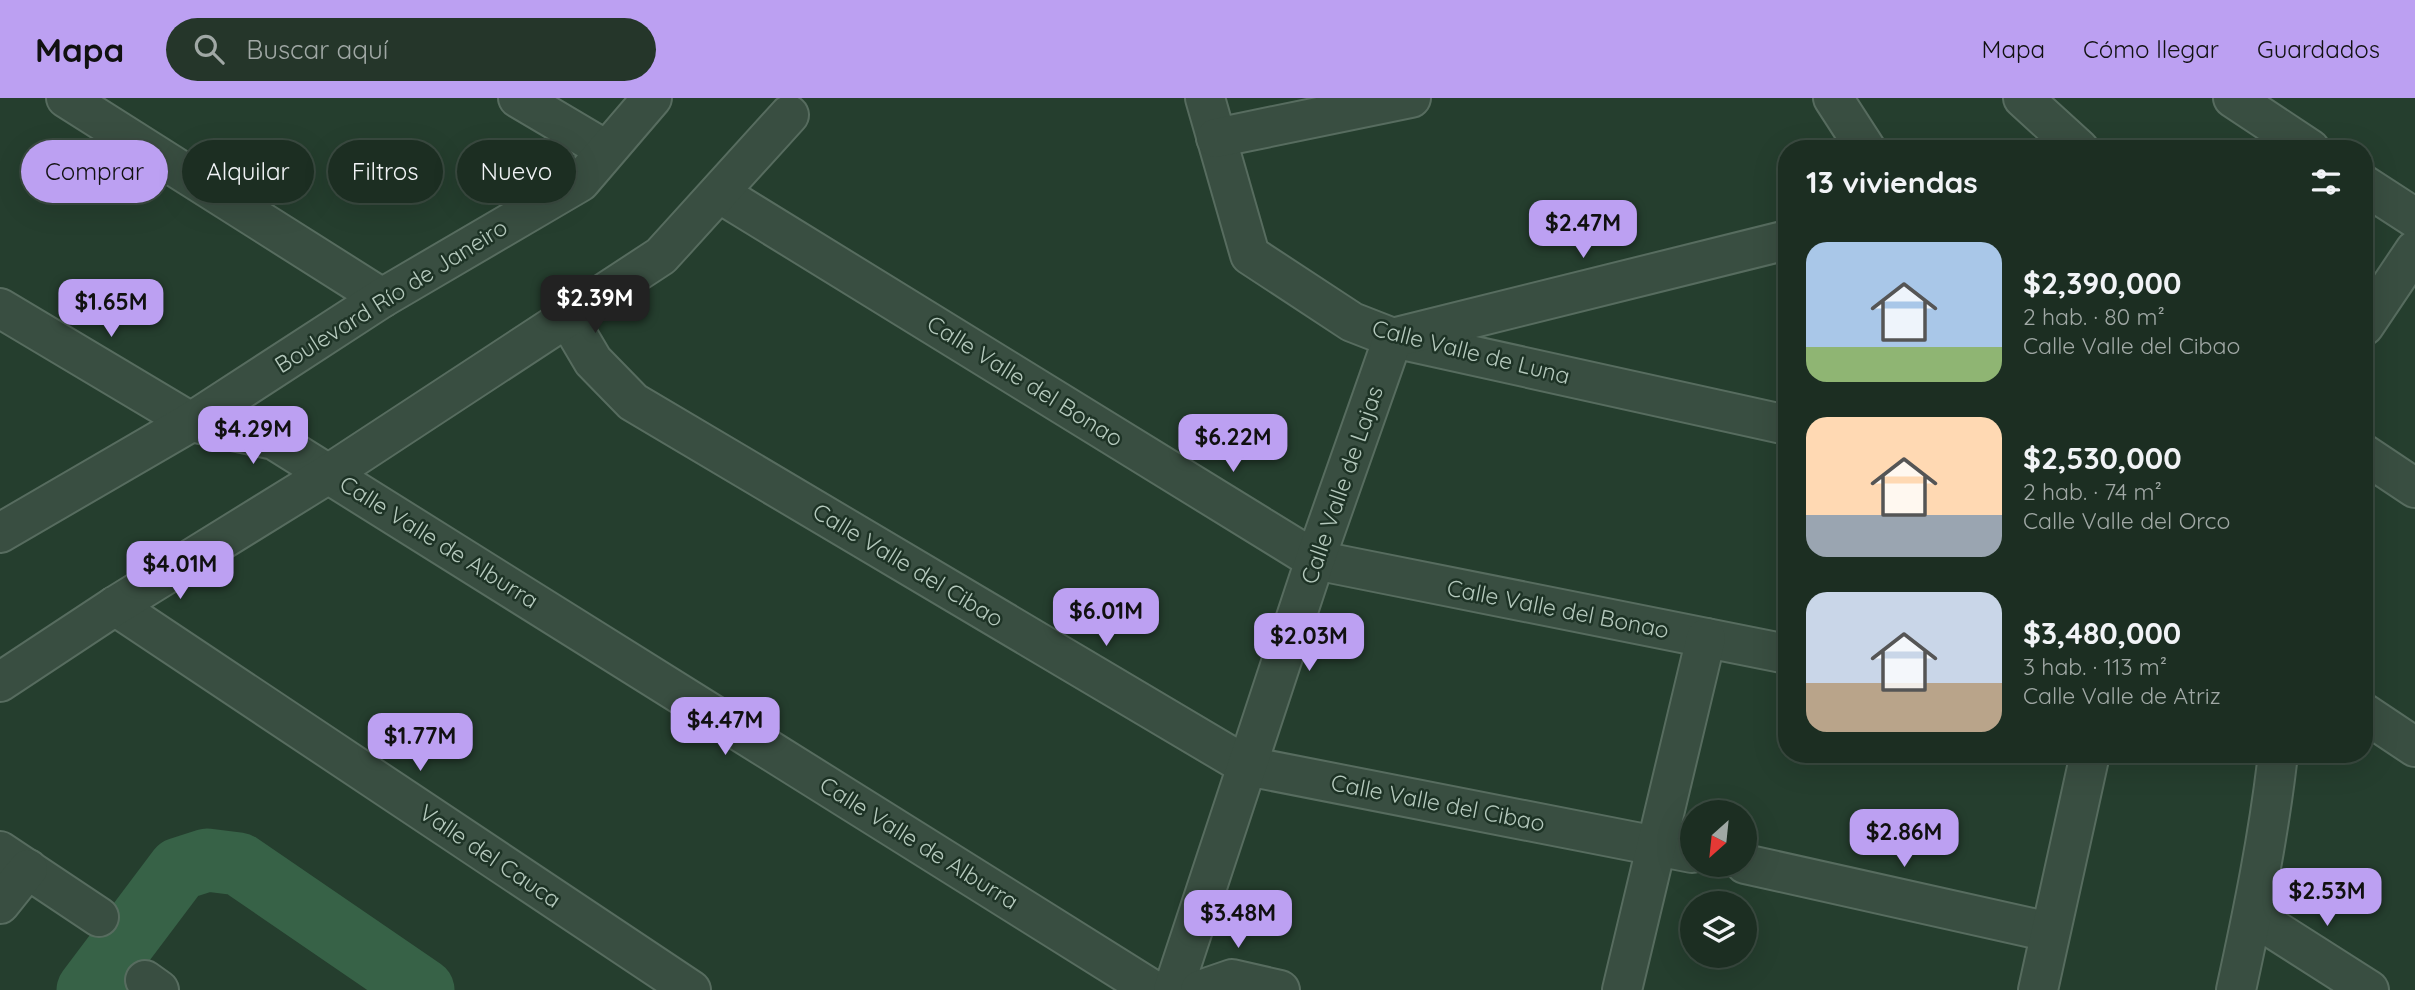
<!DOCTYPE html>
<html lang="es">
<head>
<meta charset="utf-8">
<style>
  body { margin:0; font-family:Quicksand,sans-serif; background:#25362a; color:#f1f3f6; height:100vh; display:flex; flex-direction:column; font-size:26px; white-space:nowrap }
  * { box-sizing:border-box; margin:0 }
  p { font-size:23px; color:#a0a8a5 }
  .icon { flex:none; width:38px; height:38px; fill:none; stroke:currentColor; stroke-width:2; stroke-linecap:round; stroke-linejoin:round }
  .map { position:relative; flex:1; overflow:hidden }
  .drawer { position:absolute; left:1778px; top:42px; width:595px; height:623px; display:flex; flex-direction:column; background:#1c2e22; border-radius:28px; box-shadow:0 7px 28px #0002,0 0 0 2px #3a4a40 }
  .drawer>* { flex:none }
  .banner { position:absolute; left:21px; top:42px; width:665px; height:63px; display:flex; gap:14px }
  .needle { width:46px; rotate:207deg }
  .tools { position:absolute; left:1680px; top:702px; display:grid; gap:14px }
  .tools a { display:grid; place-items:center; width:77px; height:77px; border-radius:50%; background:#1c2e22; box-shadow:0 7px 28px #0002,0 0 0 2px #3a4a40; font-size:35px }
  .price { position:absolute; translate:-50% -60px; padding:0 16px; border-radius:14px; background:#bca0f2; color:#111; font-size:23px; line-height:46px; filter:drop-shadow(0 2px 4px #0008) }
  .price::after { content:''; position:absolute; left:50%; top:42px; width:21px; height:16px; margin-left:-10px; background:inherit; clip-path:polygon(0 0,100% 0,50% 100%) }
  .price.selected { background:#222; color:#fff }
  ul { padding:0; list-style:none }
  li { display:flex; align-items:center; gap:21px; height:175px; padding:0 28px }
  li span { display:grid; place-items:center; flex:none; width:196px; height:140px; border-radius:21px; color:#555 }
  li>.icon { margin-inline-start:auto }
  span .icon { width:84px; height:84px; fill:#fffc; stroke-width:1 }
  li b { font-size:30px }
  h2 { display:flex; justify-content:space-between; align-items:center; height:84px; padding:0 28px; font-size:30px }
  .tag { padding:0 24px; border-radius:32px; background:#1c2e22; box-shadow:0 7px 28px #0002,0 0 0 2px #3a4a40; font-size:24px; line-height:63px }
  .tag.selected { background:#bca0f2; color:#111 }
  header { display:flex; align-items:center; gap:42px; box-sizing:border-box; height:98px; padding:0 35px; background:#bca0f2; color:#111 }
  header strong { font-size:33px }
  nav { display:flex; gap:38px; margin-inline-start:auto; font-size:24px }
  .search { width:490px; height:63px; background:#25362a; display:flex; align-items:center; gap:18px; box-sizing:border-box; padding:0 24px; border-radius:38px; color:#a0a8a5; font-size:26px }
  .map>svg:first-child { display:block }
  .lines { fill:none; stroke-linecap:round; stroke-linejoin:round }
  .river { stroke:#376247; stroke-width:63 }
  .minor-casing { stroke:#576c5f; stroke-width:42 }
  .minor { stroke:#394e41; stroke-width:38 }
  .labels { text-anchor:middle; stroke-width:5; stroke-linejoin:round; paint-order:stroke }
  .street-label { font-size:23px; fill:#b5c9bd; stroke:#1e3326 }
</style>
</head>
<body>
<header>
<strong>Mapa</strong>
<div class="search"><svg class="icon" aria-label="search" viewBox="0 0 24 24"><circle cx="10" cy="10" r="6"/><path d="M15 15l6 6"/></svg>Buscar aquí</div>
<nav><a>Mapa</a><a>Cómo llegar</a><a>Guardados</a></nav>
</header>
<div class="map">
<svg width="2415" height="892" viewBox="0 0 2415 892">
  <rect width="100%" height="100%" fill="#253e2e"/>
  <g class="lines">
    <path class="river" d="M88,892L179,771L207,762L239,766L423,892"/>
    <defs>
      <g id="minor">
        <path d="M66,0L382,200"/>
        <path d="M518,0L606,52"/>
        <path d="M1205,0L1250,157L1352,224L1393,240L1787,327"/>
        <path d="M1833,0L1866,51"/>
        <path d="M2023,0L2079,51"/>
        <path d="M2233,0L2310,51"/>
        <path d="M1216,40L1411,0"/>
        <path d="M2364,87L2415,120"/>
        <path d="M719,95L1315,462L1787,556"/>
        <path d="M0,210L191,324L274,342L1153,892"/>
        <path d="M567,219L593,263L633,304L1247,668L1692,755"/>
        <path d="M2364,228L2415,152"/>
        <path d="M2364,356L2415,390"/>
        <path d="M0,435L191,324L382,200L580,84L652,0"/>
        <path d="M115,508L691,892"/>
        <path d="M0,584L115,508L330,375L661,158L789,17"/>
        <path d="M2364,615L2415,649"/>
        <path d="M0,753L99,819"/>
        <path d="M1745,766L2050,834"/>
        <path d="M0,806L28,771"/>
        <path d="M2253,818L2369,892"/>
        <path d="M145,882L159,892"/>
        <path d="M1173,892L1315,462L1393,240L1787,142"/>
        <path d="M1200,892L1232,881L1280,892"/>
        <path d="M1622,892L1706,540"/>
        <path d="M2038,892L2090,656"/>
        <path d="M2236,892C2253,814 2269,736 2278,656"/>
      </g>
    </defs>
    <use href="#minor" class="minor-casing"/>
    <use href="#minor" class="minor"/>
  </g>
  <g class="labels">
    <g class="street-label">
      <text transform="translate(391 198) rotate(-32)" y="8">Boulevard Río de Janeiro</text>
      <text transform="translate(1471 254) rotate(14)" y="8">Calle Valle de Luna</text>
      <text transform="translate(1025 283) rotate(32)" y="8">Calle Valle del Bonao</text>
      <text transform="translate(1342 387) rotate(-71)" y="8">Calle Valle de Lajas</text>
      <text transform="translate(439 444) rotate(32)" y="8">Calle Valle de Alburra</text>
      <text transform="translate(908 467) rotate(31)" y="8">Calle Valle del Cibao</text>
      <text transform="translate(1558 511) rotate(11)" y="8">Calle Valle del Bonao</text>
      <text transform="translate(1438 705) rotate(11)" y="8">Calle Valle del Cibao</text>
      <text transform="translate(919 745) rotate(32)" y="8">Calle Valle de Alburra</text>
      <text transform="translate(490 758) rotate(34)" y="8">Valle del Cauca</text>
    </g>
  </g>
</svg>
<div class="tools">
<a><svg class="needle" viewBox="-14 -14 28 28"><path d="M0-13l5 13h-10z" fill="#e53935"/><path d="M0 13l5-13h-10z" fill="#a0a8a5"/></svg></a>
<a><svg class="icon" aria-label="layers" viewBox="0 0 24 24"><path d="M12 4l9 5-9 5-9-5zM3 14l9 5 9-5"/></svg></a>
</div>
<b class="price" style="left:1583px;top:162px">$2.47M</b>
<b class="price selected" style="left:595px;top:237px">$2.39M</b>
<b class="price" style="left:111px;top:241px">$1.65M</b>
<b class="price" style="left:253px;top:368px">$4.29M</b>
<b class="price" style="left:1233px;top:376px">$6.22M</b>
<b class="price" style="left:180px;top:503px">$4.01M</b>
<b class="price" style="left:1106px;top:550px">$6.01M</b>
<b class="price" style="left:1309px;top:575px">$2.03M</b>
<b class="price" style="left:725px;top:659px">$4.47M</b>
<b class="price" style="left:420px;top:675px">$1.77M</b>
<b class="price" style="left:1904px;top:771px">$2.86M</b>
<b class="price" style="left:2327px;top:830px">$2.53M</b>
<b class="price" style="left:1238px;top:852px">$3.48M</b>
<div class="banner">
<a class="tag selected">Comprar</a>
<a class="tag">Alquilar</a>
<a class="tag">Filtros</a>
<a class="tag">Nuevo</a>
</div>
<section class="drawer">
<h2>13 viviendas<svg class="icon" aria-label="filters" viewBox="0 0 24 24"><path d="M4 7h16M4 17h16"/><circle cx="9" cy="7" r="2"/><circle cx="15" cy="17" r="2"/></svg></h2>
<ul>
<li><span style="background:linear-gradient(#a9c7e8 75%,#8fb573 0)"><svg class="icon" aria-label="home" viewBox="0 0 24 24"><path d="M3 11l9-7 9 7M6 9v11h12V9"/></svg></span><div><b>$2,390,000</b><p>2 hab. · 80 m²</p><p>Calle Valle del Cibao</p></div></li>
<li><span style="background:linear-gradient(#ffd9b3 70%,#9aa5b1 0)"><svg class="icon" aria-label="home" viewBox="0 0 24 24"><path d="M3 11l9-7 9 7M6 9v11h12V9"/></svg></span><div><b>$2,530,000</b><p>2 hab. · 74 m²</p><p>Calle Valle del Orco</p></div></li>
<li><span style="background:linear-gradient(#c9d6e8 65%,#b9a48a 0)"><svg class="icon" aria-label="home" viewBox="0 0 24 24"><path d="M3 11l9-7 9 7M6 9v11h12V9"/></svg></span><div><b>$3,480,000</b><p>3 hab. · 113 m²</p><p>Calle Valle de Atriz</p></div></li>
</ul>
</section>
</div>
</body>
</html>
